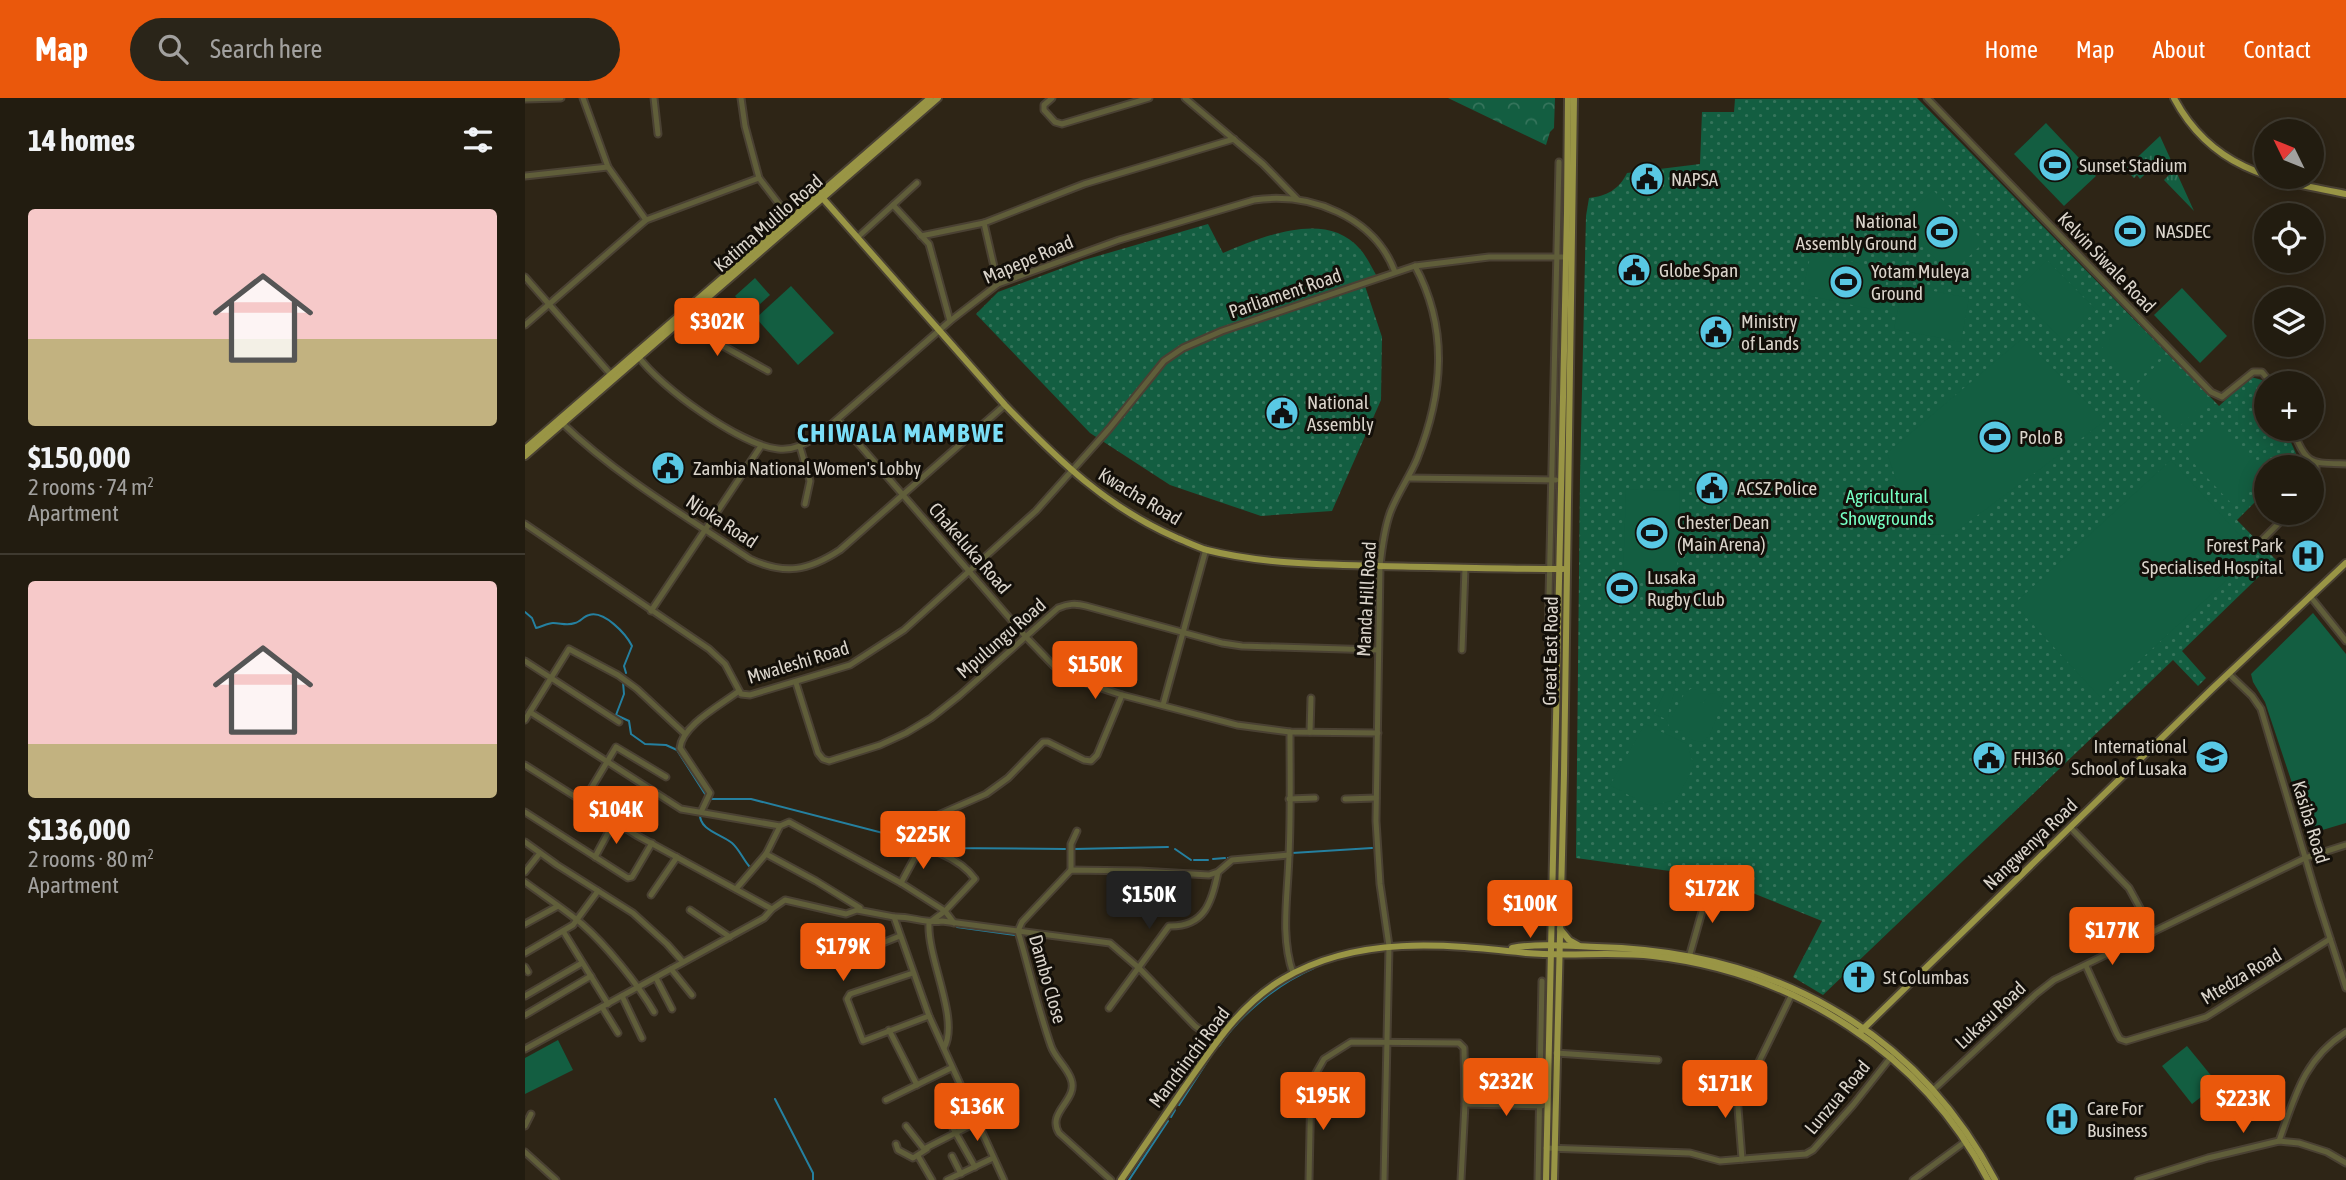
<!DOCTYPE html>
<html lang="en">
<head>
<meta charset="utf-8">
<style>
  body { margin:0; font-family:"Asap Condensed",sans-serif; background:#2a2519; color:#f1f3f6; height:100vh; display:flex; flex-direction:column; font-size:26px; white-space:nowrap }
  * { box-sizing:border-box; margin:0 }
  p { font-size:23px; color:#a2a19f }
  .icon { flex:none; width:38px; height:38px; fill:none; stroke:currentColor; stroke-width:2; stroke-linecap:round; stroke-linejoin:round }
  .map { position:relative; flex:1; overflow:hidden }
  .side { display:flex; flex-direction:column; background:#221c10; width:525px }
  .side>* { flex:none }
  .needle { width:46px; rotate:313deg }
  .buttons { position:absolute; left:1729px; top:21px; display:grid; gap:14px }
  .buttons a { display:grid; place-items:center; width:70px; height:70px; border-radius:50%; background:#221c10; box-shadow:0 4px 18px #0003,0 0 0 2px #3f3a30; font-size:35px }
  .price { position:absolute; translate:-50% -60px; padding:0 16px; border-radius:7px; background:#ea580c; color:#fff; font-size:23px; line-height:46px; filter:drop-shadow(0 2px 4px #0008) }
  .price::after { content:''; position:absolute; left:50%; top:42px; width:21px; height:16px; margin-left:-10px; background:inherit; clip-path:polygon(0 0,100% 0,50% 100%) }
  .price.selected { background:#222; color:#fff }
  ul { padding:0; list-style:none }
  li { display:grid; align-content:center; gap:14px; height:371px; padding:0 28px }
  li+li { border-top:2px solid #3f3a30 }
  li span { display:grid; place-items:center; height:217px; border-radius:7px; color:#555 }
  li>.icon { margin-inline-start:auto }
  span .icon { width:126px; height:126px; fill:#fffc; stroke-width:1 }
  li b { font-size:30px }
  h2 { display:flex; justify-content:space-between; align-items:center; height:84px; padding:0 28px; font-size:30px }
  header { display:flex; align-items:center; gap:42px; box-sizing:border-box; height:98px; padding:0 35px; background:#ea580c; color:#fff }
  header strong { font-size:33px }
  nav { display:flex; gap:38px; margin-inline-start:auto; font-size:24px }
  .search { width:490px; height:63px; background:#2a2519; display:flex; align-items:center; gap:18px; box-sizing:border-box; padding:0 24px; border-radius:38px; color:#a2a19f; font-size:26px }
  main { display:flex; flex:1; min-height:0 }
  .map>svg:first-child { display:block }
  .grass { fill:url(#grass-tufts) }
  .forest { fill:url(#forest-crowns) }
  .park { fill:url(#park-dots) }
  .pitch { fill:#135e41 }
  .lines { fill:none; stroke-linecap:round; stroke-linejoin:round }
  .stream { stroke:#2580a0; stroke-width:2 }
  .minor-casing { stroke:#4a4133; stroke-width:9 }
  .major-casing { stroke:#4a4133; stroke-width:10 }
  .minor { stroke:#605e3a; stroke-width:5 }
  .major { stroke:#999545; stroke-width:6 }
  .labels { text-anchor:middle; stroke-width:6; stroke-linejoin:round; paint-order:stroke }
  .poi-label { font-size:19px; fill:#dad4cb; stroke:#130f09; text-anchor:start }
  .street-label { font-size:19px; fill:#dad4cb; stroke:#130f09 }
  .park-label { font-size:19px; fill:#75ffc2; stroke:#130f09 }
  .district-label { font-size:26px; font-weight:bold; letter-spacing:2px; fill:#7adef7; stroke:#130f09 }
</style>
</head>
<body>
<header>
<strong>Map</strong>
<div class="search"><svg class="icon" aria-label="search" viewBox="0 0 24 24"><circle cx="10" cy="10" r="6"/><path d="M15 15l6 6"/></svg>Search here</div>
<nav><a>Home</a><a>Map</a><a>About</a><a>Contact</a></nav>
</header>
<main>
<section class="side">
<h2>14 homes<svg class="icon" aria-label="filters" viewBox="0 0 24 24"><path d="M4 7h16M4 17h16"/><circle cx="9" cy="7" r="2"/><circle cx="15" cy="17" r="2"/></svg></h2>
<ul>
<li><span style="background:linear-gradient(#f6c9c9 60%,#c2b280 0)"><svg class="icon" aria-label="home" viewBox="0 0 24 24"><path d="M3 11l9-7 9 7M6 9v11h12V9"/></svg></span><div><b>$150,000</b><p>2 rooms · 74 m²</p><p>Apartment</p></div></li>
<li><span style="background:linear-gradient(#f6c9c9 75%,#c2b280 0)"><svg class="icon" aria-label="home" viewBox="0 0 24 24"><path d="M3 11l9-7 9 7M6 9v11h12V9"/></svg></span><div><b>$136,000</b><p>2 rooms · 80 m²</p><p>Apartment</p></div></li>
</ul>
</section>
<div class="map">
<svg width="1821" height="1082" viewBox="0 0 1821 1082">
  <defs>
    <pattern id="grass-tufts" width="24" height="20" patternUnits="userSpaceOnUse" patternTransform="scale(1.75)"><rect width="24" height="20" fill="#135e41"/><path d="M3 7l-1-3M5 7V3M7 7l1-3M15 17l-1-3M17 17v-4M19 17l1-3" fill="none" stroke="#35745b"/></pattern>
    <pattern id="forest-crowns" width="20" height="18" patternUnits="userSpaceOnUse" patternTransform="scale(1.75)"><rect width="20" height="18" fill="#135e41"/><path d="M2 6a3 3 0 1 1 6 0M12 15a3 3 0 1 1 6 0" fill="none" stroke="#35745b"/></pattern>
    <pattern id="park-dots" width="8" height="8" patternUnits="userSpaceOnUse" patternTransform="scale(1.75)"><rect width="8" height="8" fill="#135e41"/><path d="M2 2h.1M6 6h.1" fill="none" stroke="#35745b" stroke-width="1.8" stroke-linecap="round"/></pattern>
  </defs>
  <rect width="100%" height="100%" fill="#2e2516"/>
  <path class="grass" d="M1635,38L1669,113L1639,82L1647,74L1638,65L1635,67L1632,65L1615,81L1612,77L1609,80L1600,71Z"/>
  <path class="forest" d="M923,0H1030L1029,30L1025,34L1021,47Z"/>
  <g class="park">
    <path d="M1392,0L1694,308L1726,279L1737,282L1741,291V331H1760L1773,360L1764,369H1741V393L1712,422L1751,462L1657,553L1681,580L1673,588L1648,562L1298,897L1268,879L1297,823L1188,779L1051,760L1055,380L1061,118L1064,100C1081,98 1094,92 1102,75L1175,66L1177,14H1209L1210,1Z"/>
    <path d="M683,126L698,155C737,139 801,111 835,151C843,160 848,173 855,183L840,188L857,239L856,302L807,413L736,418L645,387L565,335L451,216L473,194L559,162Z"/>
  </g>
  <g class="pitch">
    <path d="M1521,25L1571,78L1539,108L1489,56Z"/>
    <path d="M1408,92L1459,144L1426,176L1375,125Z"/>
    <path d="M1286,155L1364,171L1355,213L1277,196Z"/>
    <path d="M1522,162L1571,212L1539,244L1490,194Z"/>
    <path d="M230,180L245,197L225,215L210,198Z"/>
    <path d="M1378,187L1444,200L1436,244L1369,231Z"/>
    <path d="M266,188L309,235L273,267L231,220Z"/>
    <path d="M1657,190L1702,238L1675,265L1629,217Z"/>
    <path d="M1604,217L1640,254L1609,283L1574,246Z"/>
    <path d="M1498,240L1580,323L1426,437L1390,436L1362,355Z"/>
    <path d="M1642,257L1683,301L1653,330L1612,286Z"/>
    <path d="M1691,324L1739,375L1707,406L1659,355Z"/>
    <path d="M1646,362L1731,455L1575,599L1489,506Z"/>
    <path d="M1101,391L1155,393L1152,480L1098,478Z"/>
    <path d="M1788,515L1821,556V725L1784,736L1740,604L1728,584L1726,576Z"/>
    <path d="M1150,583C1153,595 1142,606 1144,619H1147L1159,596L1167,590L1175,594V604L1178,605L1185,595L1192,596L1199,602L1185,636L1179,643C1166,645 1163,638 1157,632L1146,633L1141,621L1129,616L1141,592Z"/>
    <path d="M1120,626L1162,646L1169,668L1151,702L1124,708L1085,687Z"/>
    <path d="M33,942L48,972L0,996V960Z"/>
    <path d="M1662,948L1693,986L1667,1006L1637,968Z"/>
  </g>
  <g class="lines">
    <g class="stream">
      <path d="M0,514L7,520L11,530C16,529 23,525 28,525C36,525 42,528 50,525C55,524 59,518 64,517C79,512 101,536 107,548L99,568L101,575"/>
      <path d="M98,584L99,596L91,617L104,623L106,636L120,646L141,647L152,652L182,699"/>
      <path d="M186,701H226L416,750L540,751"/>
      <path d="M175,716C174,732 196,736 207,745C214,751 218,761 224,768"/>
      <path d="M549,751L643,749"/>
      <path d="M650,751L666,762"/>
      <path d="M767,755L847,750"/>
      <path d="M703,760L711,759"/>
      <path d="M688,761L700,760"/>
      <path d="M669,762H683"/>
      <path d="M432,829L490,837"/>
      <path d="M500,837L542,842"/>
      <path d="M694,948C717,915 752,886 789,870"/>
      <path d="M250,1001L288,1075V1082"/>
      <path d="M654,1007L689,953"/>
      <path d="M646,1019L650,1012"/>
      <path d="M604,1082L643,1023"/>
    </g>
    <defs>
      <g id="minor">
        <path d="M58,0L83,69L121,122"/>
        <path d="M129,0L133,36"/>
        <path d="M216,0L220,28L234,80L267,123"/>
        <path d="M527,0L519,7V12L530,24L537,26L624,0"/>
        <path d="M660,0L738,66L772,101"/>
        <path d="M1402,0L1686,294L1697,299L1728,274H1737L1746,285"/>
        <path d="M0,1L36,0"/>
        <path d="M0,78L83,69"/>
        <path d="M368,107L404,146L425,223"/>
        <path d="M459,125L473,186"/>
        <path d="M396,138L459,125L559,86L709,41"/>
        <path d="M333,139L392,85"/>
        <path d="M0,179L88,279"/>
        <path d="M160,219L191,244L243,273"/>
        <path d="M0,227L121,122L234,80"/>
        <path d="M113,258C135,289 215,347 253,351C268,353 280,346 293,338L425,223L473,186L594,142L729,102C785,94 849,118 870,174"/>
        <path d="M313,322L501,539L529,568L549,581L597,597L712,627L765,634L853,635"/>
        <path d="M36,324C92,378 160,418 225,461C260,477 283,473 315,452L480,307"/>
        <path d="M1767,331C1783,367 1783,365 1821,366"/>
        <path d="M275,349L285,383L280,406"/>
        <path d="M883,380L1031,382"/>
        <path d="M1787,391L1791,384V365"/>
        <path d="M0,426L184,551L200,566L216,596L225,597L325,567L379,532L511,413L584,331L639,263L658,250L697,233L890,168L964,159H1041"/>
        <path d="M1737,442L1764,415"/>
        <path d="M1785,498L1821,543"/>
        <path d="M126,513L236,348"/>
        <path d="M1023,543L1034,64"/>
        <path d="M937,552L940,470"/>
        <path d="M0,563L94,624"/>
        <path d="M1704,576L1727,598L1736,611L1793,803L1821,890"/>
        <path d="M271,585L293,655L298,661L304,663L355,647L381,635L406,620L434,598L533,510C543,506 550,505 561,508L697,545L717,548L853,552"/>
        <path d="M638,607L681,451"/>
        <path d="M5,614L156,711L255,728"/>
        <path d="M0,622L44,551L93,577L112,591L159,635"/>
        <path d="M765,634C765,675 766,716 764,757C763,796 755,838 768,875"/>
        <path d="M785,634L786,600"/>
        <path d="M0,667L111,737L247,811"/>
        <path d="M764,701L790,700"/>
        <path d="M820,701L851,700"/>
        <path d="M58,704L91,649L141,679"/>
        <path d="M0,714L103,780L107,779L127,745"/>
        <path d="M176,714L185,695L155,650C157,627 196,607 214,593"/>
        <path d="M1545,729L1604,790L1628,834"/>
        <path d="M381,731L461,696L483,680L518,644H523L559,662L566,663L572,657L597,597"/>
        <path d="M366,740C395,748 431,755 450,781L420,813L404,825C402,861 435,921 419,950"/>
        <path d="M0,744L32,767L108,815L142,846L158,864"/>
        <path d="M241,756L291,783L335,810"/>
        <path d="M70,759L89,724"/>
        <path d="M546,772V746L552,733"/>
        <path d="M0,774L15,755"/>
        <path d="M0,784C19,798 39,811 57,826C81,847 113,886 129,914"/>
        <path d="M376,785L396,748"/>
        <path d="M211,791L241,756L255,728L264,724L376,785L420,813L429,825"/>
        <path d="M126,797L152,759"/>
        <path d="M165,812L205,839"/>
        <path d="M369,819C386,818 400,826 417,823L585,845L614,870L670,928L691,943"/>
        <path d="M0,826L33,808"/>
        <path d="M38,833L83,906"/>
        <path d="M0,855L48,827L73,793"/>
        <path d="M322,859L375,838"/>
        <path d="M1163,863L1185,785"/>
        <path d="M1561,868L1592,936L1595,941L1601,943L1681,919L1805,841"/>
        <path d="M0,869L3,874"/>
        <path d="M146,871L167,897"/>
        <path d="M388,875L325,896L322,901L338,943L404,918"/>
        <path d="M131,880L147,911"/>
        <path d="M0,898L57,865"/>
        <path d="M97,898L117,940"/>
        <path d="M77,909L93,935"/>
        <path d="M584,910L644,828C679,829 687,805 693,774"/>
        <path d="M0,917L66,878"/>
        <path d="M364,932L392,987"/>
        <path d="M0,951L239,820L247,811L260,802L321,816L332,812L369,819L404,918L479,1082"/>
        <path d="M1031,955L1133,962"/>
        <path d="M1180,981L1212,997"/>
        <path d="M1406,994L1511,896L1529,882L1780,760L1821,747"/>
        <path d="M361,1002L426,970"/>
        <path d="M940,1006L1017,1008"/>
        <path d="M416,1009L450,1069"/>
        <path d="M0,1028L6,1016"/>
        <path d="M381,1028L399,1051L452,1024"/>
        <path d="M1754,1043C1770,998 1779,961 1821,934"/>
        <path d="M371,1046L373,1052L388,1060L402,1051"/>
        <path d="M1021,1050L1165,1055L1195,1063L1281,1056L1288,1052L1328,1007L1366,959"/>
        <path d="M0,1054L31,1082"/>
        <path d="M393,1058L407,1082"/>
        <path d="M427,1058L436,1076"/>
        <path d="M1217,1061L1212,997L1229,974L1267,896"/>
        <path d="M422,1082L468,1060"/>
        <path d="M586,1082L534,1035C521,1014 554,1002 546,981C542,969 530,960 526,948C513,911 504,871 493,833L497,824L546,772L615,773L684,777L693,774L707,762L764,757"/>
        <path d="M784,1082L786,984L799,961L826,944L934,945L939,950L940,1006L936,1082"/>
        <path d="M859,1082L864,848L855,786L851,723L855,468C857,449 859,432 865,415C872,396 884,380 892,361C918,296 924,231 890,168"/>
        <path d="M1013,1082L1017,883"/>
        <path d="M1388,1082L1441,1043"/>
        <path d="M1613,1082L1683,1060L1754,1043L1774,1045L1802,1054L1821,1065"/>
      </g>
      <g id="major">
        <path d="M1649,0C1687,72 1749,82 1821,96"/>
        <path d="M294,96L480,307C533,362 581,409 652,440C662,444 672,449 682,452C737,466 795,466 852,468C914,469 976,471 1038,471"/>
        <path d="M0,351L405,0"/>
        <path d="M0,358L413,0"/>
        <path d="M1035,831L1044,842L1053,847"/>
        <path d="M987,850C1014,845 1045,848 1072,849C1243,853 1389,928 1470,1082"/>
        <path d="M1334,935L1687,591L1821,465"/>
        <path d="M596,1082C617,1051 638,1021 659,990C688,949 714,907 758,881C832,837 920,846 1001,855C1043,859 1086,853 1128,858C1268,874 1398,955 1463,1082"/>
        <path d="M1021,1082L1042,115L1043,0"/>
        <path d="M1029,1082L1039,676L1049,0"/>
      </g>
    </defs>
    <use href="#minor" class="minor-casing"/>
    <use href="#major" class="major-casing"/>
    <use href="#minor" class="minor"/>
    <use href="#major" class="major"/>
  </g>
  <defs>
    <symbol id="stadium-disc" viewBox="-11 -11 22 22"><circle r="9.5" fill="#59c8e4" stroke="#130f09"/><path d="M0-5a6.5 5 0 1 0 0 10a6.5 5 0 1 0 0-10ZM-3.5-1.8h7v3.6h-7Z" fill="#111"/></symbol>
    <symbol id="civic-disc" viewBox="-11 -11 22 22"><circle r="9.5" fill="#59c8e4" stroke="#130f09"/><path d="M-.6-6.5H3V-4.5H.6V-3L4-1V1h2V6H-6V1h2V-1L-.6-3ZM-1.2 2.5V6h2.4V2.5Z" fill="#111"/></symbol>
    <symbol id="hospital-disc" viewBox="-11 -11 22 22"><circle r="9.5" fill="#59c8e4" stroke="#130f09"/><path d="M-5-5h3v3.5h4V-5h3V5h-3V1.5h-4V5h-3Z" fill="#111"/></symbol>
    <symbol id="school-disc" viewBox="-11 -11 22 22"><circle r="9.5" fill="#59c8e4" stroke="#130f09"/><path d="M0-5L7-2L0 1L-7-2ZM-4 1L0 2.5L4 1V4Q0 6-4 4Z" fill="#111"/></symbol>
    <symbol id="church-disc" viewBox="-11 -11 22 22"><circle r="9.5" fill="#59c8e4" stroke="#130f09"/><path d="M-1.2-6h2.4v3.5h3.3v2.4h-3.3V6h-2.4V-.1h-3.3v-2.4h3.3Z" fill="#111"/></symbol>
  </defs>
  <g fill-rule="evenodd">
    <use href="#stadium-disc" x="1511" y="48" width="38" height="38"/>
    <use href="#civic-disc" x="1103" y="62" width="38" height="38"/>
    <use href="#stadium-disc" x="1586" y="114" width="38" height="38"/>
    <use href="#stadium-disc" x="1398" y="115" width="38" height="38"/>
    <use href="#civic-disc" x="1090" y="153" width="38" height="38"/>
    <use href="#stadium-disc" x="1302" y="165" width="38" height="38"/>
    <use href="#civic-disc" x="1172" y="215" width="38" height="38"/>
    <use href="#civic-disc" x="738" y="296" width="38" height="38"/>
    <use href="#stadium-disc" x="1451" y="320" width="38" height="38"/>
    <use href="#civic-disc" x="124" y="351" width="38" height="38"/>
    <use href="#civic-disc" x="1168" y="371" width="38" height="38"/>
    <use href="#stadium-disc" x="1108" y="416" width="38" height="38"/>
    <use href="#hospital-disc" x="1764" y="439" width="38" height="38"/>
    <use href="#stadium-disc" x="1078" y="471" width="38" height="38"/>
    <use href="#school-disc" x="1668" y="640" width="38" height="38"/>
    <use href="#civic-disc" x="1445" y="641" width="38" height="38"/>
    <use href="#church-disc" x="1315" y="860" width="38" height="38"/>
    <use href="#hospital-disc" x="1518" y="1002" width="38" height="38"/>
  </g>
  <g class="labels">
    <g class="poi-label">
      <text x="1554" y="74">Sunset Stadium</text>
      <text x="1146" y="88">NAPSA</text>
      <text x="1392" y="130" text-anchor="end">National<tspan x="1392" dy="22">Assembly Ground</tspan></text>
      <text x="1630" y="140">NASDEC</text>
      <text x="1134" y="179">Globe Span</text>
      <text x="1346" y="180">Yotam Muleya<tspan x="1346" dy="22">Ground</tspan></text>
      <text x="1216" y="230">Ministry<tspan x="1216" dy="22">of Lands</tspan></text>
      <text x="782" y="311">National<tspan x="782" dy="22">Assembly</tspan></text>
      <text x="1494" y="346">Polo B</text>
      <text x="168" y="377">Zambia National Women's Lobby</text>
      <text x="1212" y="397">ACSZ Police</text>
      <text x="1152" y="431">Chester Dean<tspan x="1152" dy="22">(Main Arena)</tspan></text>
      <text x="1758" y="454" text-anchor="end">Forest Park<tspan x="1758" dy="22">Specialised Hospital</tspan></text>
      <text x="1122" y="486">Lusaka<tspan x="1122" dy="22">Rugby Club</tspan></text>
      <text x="1662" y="655" text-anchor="end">International<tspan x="1662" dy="22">School of Lusaka</tspan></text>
      <text x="1488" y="667">FHI360</text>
      <text x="1358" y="886">St Columbas</text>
      <text x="1562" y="1017">Care For<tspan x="1562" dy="22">Business</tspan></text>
    </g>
    <g class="street-label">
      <text transform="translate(243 125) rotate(-41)" y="7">Katima Mulilo Road</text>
      <text transform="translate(503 161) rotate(-23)" y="7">Mapepe Road</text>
      <text transform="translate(1582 164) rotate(46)" y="7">Kelvin Siwale Road</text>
      <text transform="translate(760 195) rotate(-19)" y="7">Parliament Road</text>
      <text transform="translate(615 398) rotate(31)" y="7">Kwacha Road</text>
      <text transform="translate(197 423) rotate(33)" y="7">Njoka Road</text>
      <text transform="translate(445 450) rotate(49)" y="7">Chakeluka Road</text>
      <text transform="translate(841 501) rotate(-87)" y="7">Manda Hill Road</text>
      <text transform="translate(476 540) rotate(-41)" y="7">Mpulungu Road</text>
      <text transform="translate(1025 553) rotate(-89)" y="7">Great East Road</text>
      <text transform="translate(273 564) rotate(-17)" y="7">Mwaleshi Road</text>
      <text transform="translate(1786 724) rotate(73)" y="7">Kasiba Road</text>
      <text transform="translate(1505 746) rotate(-44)" y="7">Nangwenya Road</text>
      <text transform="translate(1716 878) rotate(-31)" y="7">Mtedza Road</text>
      <text transform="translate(523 881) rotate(74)" y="7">Dambo Close</text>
      <text transform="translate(1465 917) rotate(-43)" y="7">Lukasu Road</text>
      <text transform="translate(664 959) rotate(-53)" y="7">Manchinchi Road</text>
      <text transform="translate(1312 999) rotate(-50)" y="7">Lunzua Road</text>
    </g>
    <g class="park-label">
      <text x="1362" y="405">Agricultural<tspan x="1362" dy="22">Showgrounds</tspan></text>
    </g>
    <g class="district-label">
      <text x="376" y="344">CHIWALA MAMBWE</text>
    </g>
  </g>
</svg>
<div class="buttons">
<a><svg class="needle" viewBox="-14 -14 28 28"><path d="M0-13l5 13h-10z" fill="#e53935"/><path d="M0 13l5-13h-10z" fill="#a2a19f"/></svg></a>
<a><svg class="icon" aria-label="locate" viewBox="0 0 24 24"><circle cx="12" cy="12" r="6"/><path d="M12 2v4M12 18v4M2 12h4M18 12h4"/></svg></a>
<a><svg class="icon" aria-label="layers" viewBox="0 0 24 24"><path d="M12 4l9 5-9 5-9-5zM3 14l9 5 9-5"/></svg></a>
<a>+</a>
<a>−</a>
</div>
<b class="price" style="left:192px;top:260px">$302K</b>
<b class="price" style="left:570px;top:603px">$150K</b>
<b class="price" style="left:91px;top:748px">$104K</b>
<b class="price" style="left:398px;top:773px">$225K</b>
<b class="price" style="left:1187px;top:827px">$172K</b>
<b class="price selected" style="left:624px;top:833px">$150K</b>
<b class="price" style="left:1005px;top:842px">$100K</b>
<b class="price" style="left:1587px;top:869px">$177K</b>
<b class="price" style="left:318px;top:885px">$179K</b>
<b class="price" style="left:981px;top:1020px">$232K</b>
<b class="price" style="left:1200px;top:1022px">$171K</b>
<b class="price" style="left:798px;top:1034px">$195K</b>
<b class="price" style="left:1718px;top:1037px">$223K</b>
<b class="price" style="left:452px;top:1045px">$136K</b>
</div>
</main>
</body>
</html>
